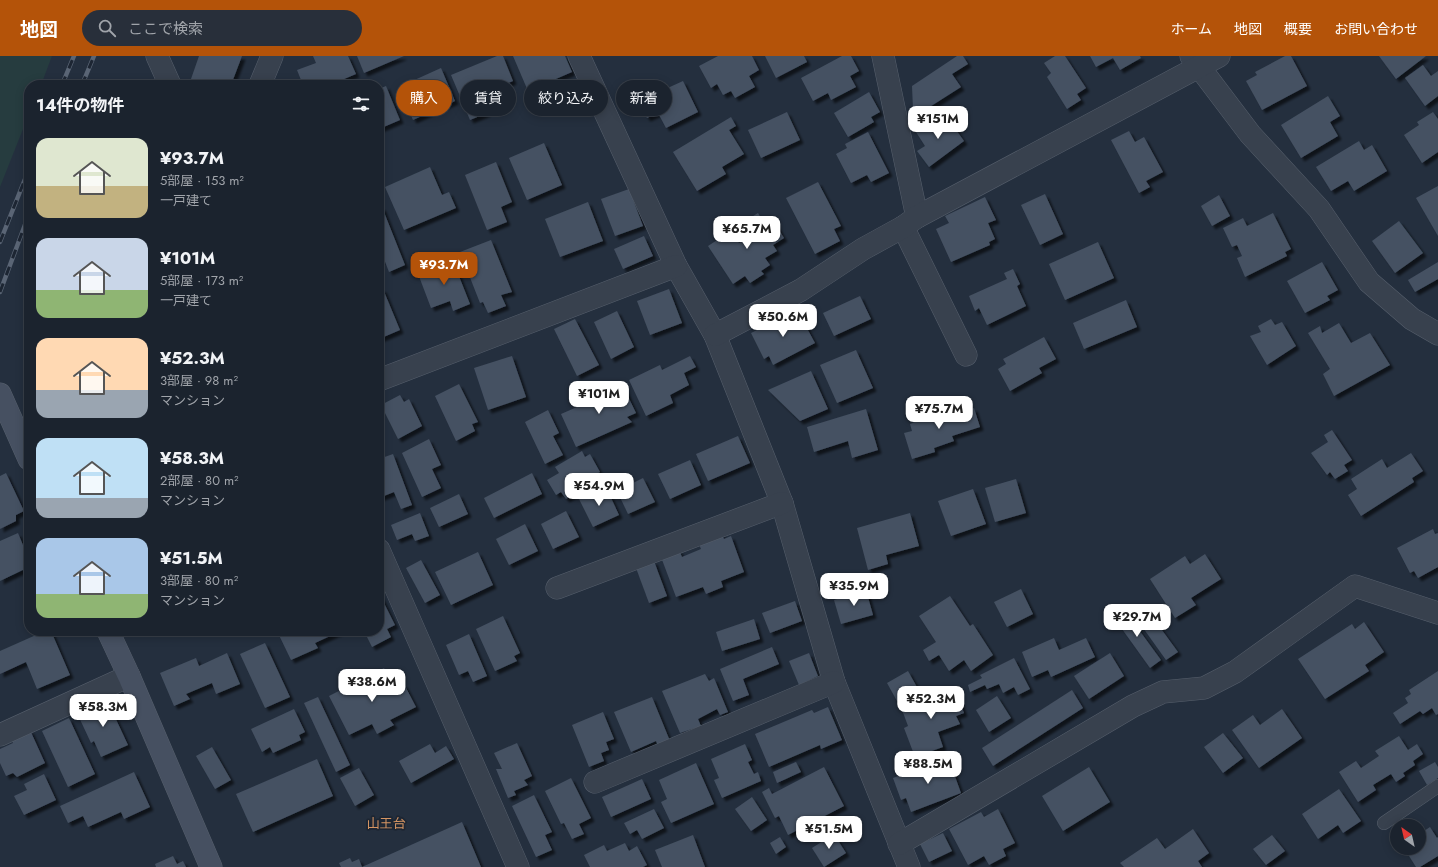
<!DOCTYPE html>
<html lang="ja">
<head>
<meta charset="utf-8">
<style>
  body { margin:0; font-family:Jost,"Noto Sans JP",sans-serif; background:#282f3a; color:#f1f3f6; height:100vh; display:flex; flex-direction:column; font-size:15px; white-space:nowrap }
  * { box-sizing:border-box; margin:0 }
  p { font-size:13px; color:#a0a4aa }
  .icon { flex:none; width:22px; height:22px; fill:none; stroke:currentColor; stroke-width:2; stroke-linecap:round; stroke-linejoin:round }
  .map { position:relative; flex:1; overflow:hidden }
  .drawer { position:absolute; left:24px; top:24px; width:360px; height:556px; display:flex; flex-direction:column; background:#1b232e; border-radius:16px; box-shadow:0 2px 10px #0003,0 0 0 1px #39404a }
  .drawer>* { flex:none }
  .top-card { position:absolute; left:396px; top:24px; width:380px; height:36px; display:flex; gap:8px }
  .needle { width:26px; rotate:326deg }
  .tools { position:absolute; left:1390px; top:763px; display:grid; gap:8px }
  .tools a { display:grid; place-items:center; width:36px; height:36px; border-radius:50%; background:#1b232e; box-shadow:0 2px 10px #0003,0 0 0 1px #39404a; font-size:20px }
  .price { position:absolute; translate:-50% -34px; padding:0 9px; border-radius:8px; background:#fff; color:#222; font-size:13px; line-height:26px; filter:drop-shadow(0 1px 2px #0008) }
  .price::after { content:''; position:absolute; left:50%; top:24px; width:12px; height:9px; margin-left:-6px; background:inherit; clip-path:polygon(0 0,100% 0,50% 100%) }
  .price.selected { background:#b45309; color:#fff }
  ul { padding:0; list-style:none }
  li { display:flex; align-items:center; gap:12px; height:100px; padding:0 12px }
  li span { display:grid; place-items:center; flex:none; width:112px; height:80px; border-radius:12px; color:#555 }
  li>.icon { margin-inline-start:auto }
  span .icon { width:48px; height:48px; fill:#fffc; stroke-width:1 }
  li b { font-size:17px }
  h2 { display:flex; justify-content:space-between; align-items:center; height:48px; padding:0 12px; font-size:17px }
  .chip { padding:0 14px; border-radius:18px; background:#1b232e; box-shadow:0 2px 10px #0003,0 0 0 1px #39404a; font-size:14px; line-height:36px }
  .chip.selected { background:#b45309; color:#fff }
  header { display:flex; align-items:center; gap:24px; box-sizing:border-box; height:56px; padding:0 20px; background:#b45309; color:#fff }
  header strong { font-size:19px }
  nav { display:flex; gap:22px; margin-inline-start:auto; font-size:14px }
  .search { width:280px; height:36px; background:#282f3a; display:flex; align-items:center; gap:10px; box-sizing:border-box; padding:0 14px; border-radius:22px; color:#a0a4aa; font-size:15px }
  .map>svg:first-child { display:block }
  .green { fill:#263c3f }
  .building { fill:#455162; filter:url(#shadow) }
  .lines { fill:none; stroke-linecap:round; stroke-linejoin:round }
  .lane-casing { stroke:#565f6c; stroke-width:14 }
  .street-casing { stroke:#565f6c; stroke-width:23 }
  .secondary-casing { stroke:#565f6c; stroke-width:23 }
  .lane { stroke:#38414e; stroke-width:13 }
  .street { stroke:#38414e; stroke-width:22 }
  .secondary { stroke:#465061; stroke-width:22 }
  .rail-casing { stroke:#5a6575; stroke-width:4.5 }
  .rail { stroke:#1d2633; stroke-width:3; stroke-dasharray:9; stroke-linecap:butt }
  .labels { text-anchor:middle; stroke-width:3.5; stroke-linejoin:round; paint-order:stroke }
  .quarter-label { font-size:13px; fill:#d59563; stroke:#1d2633 }
</style>
</head>
<body>
<header>
<strong>地図</strong>
<div class="search"><svg class="icon" aria-label="search" viewBox="0 0 24 24"><circle cx="10" cy="10" r="6"/><path d="M15 15l6 6"/></svg>ここで検索</div>
<nav><a>ホーム</a><a>地図</a><a>概要</a><a>お問い合わせ</a></nav>
</header>
<div class="map">
<svg width="1438" height="811" viewBox="0 0 1438 811">
  <defs>
    <filter id="shadow"><feDropShadow dx="3.5" dy="3.5" stdDeviation="1" flood-color="#0009"/></filter>
  </defs>
  <rect width="100%" height="100%" fill="#242f3e"/>
  <path class="green" d="M0,0H52L41,29H29V58L0,131Z"/>
  <g class="building">
    <path d="M199,0H242L231,29H207L191,23Z"/>
    <path d="M313,0H348L356,18L330,29H303L297,14L316,7Z"/>
    <path d="M357,0H404L364,17Z"/>
    <path d="M497,0H503L513,25L489,35L493,43L482,47L487,57L470,64L451,19Z"/>
    <path d="M513,0H565L572,16L528,35Z"/>
    <path d="M718,0H752L759,14L749,20L755,31L735,42L731,35L723,39L717,28L711,32L699,10Z"/>
    <path d="M765,0H804L807,6L776,22Z"/>
    <path d="M842,0H851L859,15L850,20L856,31L831,44L828,37L813,45L801,22Z"/>
    <path d="M957,0H963L968,8L952,18L961,31L917,59L913,53L912,30Z"/>
    <path d="M1055,0H1065L1086,32L1077,38L1081,44L1067,53L1047,21L1051,17L1044,7Z"/>
    <path d="M1090,0H1140L1141,2L1120,14L1113,2L1096,11Z"/>
    <path d="M1285,0H1291L1307,30L1262,54L1246,25L1257,19L1255,16Z"/>
    <path d="M1379,0H1426L1396,23Z"/>
    <path d="M1423,9L1431,20L1438,15V40L1425,50L1405,22Z"/>
    <path d="M441,12L455,45L413,64L399,31Z"/>
    <path d="M683,25L698,56L666,72L658,57L647,62L637,46Z"/>
    <path d="M386,30L400,64L379,73V33Z"/>
    <path d="M869,36L880,56L871,61L874,66L848,81L834,57Z"/>
    <path d="M1328,40L1340,60L1330,66L1338,80L1301,102L1281,69Z"/>
    <path d="M787,56L800,84L761,102L748,74Z"/>
    <path d="M1433,56L1438,63V96L1422,107L1404,79L1419,69L1417,66Z"/>
    <path d="M944,57L964,85L929,111L917,95L925,90L916,76Z"/>
    <path d="M731,61L736,70L729,74L744,98L722,111L726,118L697,135L673,96Z"/>
    <path d="M1129,75L1135,86L1144,81L1163,116L1146,125L1150,131L1139,137L1111,84Z"/>
    <path d="M868,76L889,117L871,126L867,119L851,127L836,98L847,92L845,88Z"/>
    <path d="M1359,85L1364,94L1372,89L1387,115L1354,135L1348,125L1331,135L1316,111Z"/>
    <path d="M544,87L562,129L527,144L509,102Z"/>
    <path d="M496,106L512,146L501,151L507,166L487,174L465,119Z"/>
    <path d="M430,111L442,139L449,136L456,152L404,174L385,131Z"/>
    <path d="M818,126L841,170L834,173L840,185L815,198L786,142Z"/>
    <path d="M1438,130V180L1416,142Z"/>
    <path d="M629,133L643,170L615,180L601,143Z"/>
    <path d="M1045,138L1063,178L1040,189L1021,149Z"/>
    <path d="M1219,139L1230,160L1212,170L1201,150Z"/>
    <path d="M985,141L996,164L988,167L995,183L989,186L990,189L951,206L936,173L949,167L945,160Z"/>
    <path d="M588,146L603,185L560,201L545,163Z"/>
    <path d="M382,151L405,209L389,216L384,203L379,205V152Z"/>
    <path d="M758,157L768,174L776,169L784,182L773,189L777,195L765,202L770,209L761,215L764,218L750,227L745,220L733,228L708,190L731,175L739,187L745,184L737,170Z"/>
    <path d="M1273,157L1291,193L1285,196L1287,200L1245,221L1237,202L1242,200L1237,189L1232,191L1223,172L1243,162L1247,170Z"/>
    <path d="M1399,165L1423,197L1395,217L1372,185Z"/>
    <path d="M644,180L653,200L623,213L614,193Z"/>
    <path d="M491,184L512,236L501,239L506,250L488,257L483,246L480,247L460,196Z"/>
    <path d="M1098,186L1114,222L1065,244L1049,208Z"/>
    <path d="M453,205L470,248L453,255L450,245L431,252L417,215L431,209L433,213Z"/>
    <path d="M1322,206L1338,234L1327,240L1330,244L1305,257L1287,225Z"/>
    <path d="M1438,206V223L1415,236L1408,224Z"/>
    <path d="M1013,213L1020,228L1017,230L1026,250L987,269L979,252L975,255L969,240L1007,223L1004,217Z"/>
    <path d="M383,233L400,274L379,283V234Z"/>
    <path d="M669,233L682,267L650,279L637,245Z"/>
    <path d="M860,240L871,263L834,280L823,257Z"/>
    <path d="M1126,244L1137,271L1084,293L1073,267Z"/>
    <path d="M797,254L815,287L773,309L769,300L764,303L751,277Z"/>
    <path d="M617,255L634,291L611,303L594,266Z"/>
    <path d="M575,263L599,309L577,320L554,273Z"/>
    <path d="M1271,263L1275,269L1282,266L1296,290L1267,309L1250,280L1261,276L1258,270Z"/>
    <path d="M1339,267L1351,287L1370,277L1390,309L1334,340L1323,318L1330,313L1308,277L1320,270L1322,277Z"/>
    <path d="M1044,281L1056,303L1039,312L1042,317L1010,335L998,313L1006,308L1003,303Z"/>
    <path d="M856,294L873,332L837,347L820,309Z"/>
    <path d="M512,300L526,341L488,354L474,312Z"/>
    <path d="M690,300L696,311L684,317L689,329L670,339L673,347L646,360L629,324L660,309L662,314Z"/>
    <path d="M811,315L828,353L800,365L768,334Z"/>
    <path d="M459,328L478,366L472,368L475,375L456,385L435,340Z"/>
    <path d="M607,330L610,336L623,330L636,357L627,361L632,366L576,391L561,358L584,348L581,342Z"/>
    <path d="M400,339L404,346L409,343L422,370L398,383L381,349Z"/>
    <path d="M953,349L956,358L974,352L980,371L952,380L954,385L934,392L935,396L912,403L904,377L912,375L910,368L922,363L921,359Z"/>
    <path d="M866,353L878,394L852,402L848,385L814,396L807,371Z"/>
    <path d="M548,354L559,377L553,380L563,399L545,408L525,366Z"/>
    <path d="M1332,374L1352,404L1344,409L1348,415L1335,423L1330,416L1327,419L1311,397L1328,386L1324,379Z"/>
    <path d="M738,380L750,407L708,425L696,398Z"/>
    <path d="M429,383L441,409L432,413L441,432L422,441L402,397Z"/>
    <path d="M582,395L585,401L590,398L600,416L585,425L590,429L566,443L561,436L556,439L547,424L559,417L555,411Z"/>
    <path d="M1411,397L1423,415L1412,422L1414,426L1361,460L1348,439L1357,433L1351,423L1382,403L1387,412Z"/>
    <path d="M393,398L412,449L401,453L394,436L379,442V403Z"/>
    <path d="M690,404L701,429L670,443L658,418Z"/>
    <path d="M6,417L24,455L16,459V465L0,473V420Z"/>
    <path d="M532,417L542,438L494,462L484,442Z"/>
    <path d="M643,422L655,446L628,458L617,435Z"/>
    <path d="M1016,423L1026,457L995,466L985,432Z"/>
    <path d="M606,431L619,459L593,471L579,443Z"/>
    <path d="M973,433L986,468L951,480L938,445Z"/>
    <path d="M459,438L468,458L439,471L430,452Z"/>
    <path d="M566,455L579,481L553,493L541,468Z"/>
    <path d="M420,457L429,480L415,485L412,478L397,484L391,469Z"/>
    <path d="M910,457L919,490L886,499L888,508L868,514L857,472Z"/>
    <path d="M525,468L538,495L509,509L496,483Z"/>
    <path d="M1433,473L1435,478L1438,477V511L1418,522L1414,515L1410,517L1397,492Z"/>
    <path d="M18,477L25,494L29,492V511L0,525V485Z"/>
    <path d="M721,477L724,483L731,480L744,516L721,525L723,531L706,538L703,531L676,541L661,501L679,494L682,501L701,493L698,486Z"/>
    <path d="M478,496L493,529L451,549L435,516Z"/>
    <path d="M1205,498L1221,523L1191,542L1196,549L1175,562L1150,523L1185,500L1190,508Z"/>
    <path d="M421,504L440,539L425,547L406,512Z"/>
    <path d="M654,505L667,540L649,547L636,512Z"/>
    <path d="M1021,533L1033,558L1007,571L994,546Z"/>
    <path d="M866,534L873,559L841,568L834,544Z"/>
    <path d="M379,537L395,569L387,573L391,581L372,591L364,575H379Z"/>
    <path d="M950,540L970,570L973,568L993,599L971,615L964,604L949,615L939,599L929,605L923,594L936,586L919,560Z"/>
    <path d="M795,545L802,565L770,577L762,557Z"/>
    <path d="M1137,550L1146,563L1151,559L1178,596L1166,604L1131,555Z"/>
    <path d="M1123,552L1161,604L1150,612L1112,559Z"/>
    <path d="M503,560L520,597L514,600L517,605L495,615L476,573Z"/>
    <path d="M754,563L760,583L722,595L716,576Z"/>
    <path d="M1364,566L1384,596L1365,609L1369,615L1325,643L1298,603L1352,568L1355,573Z"/>
    <path d="M45,575H51L70,619L37,633L26,606L0,618V595Z"/>
    <path d="M277,575H341L315,587L318,592L291,604Z"/>
    <path d="M469,578L487,620L473,626L468,615L459,619L446,589Z"/>
    <path d="M1054,582L1059,594L1086,582L1095,601L1051,621L1048,614L1032,621L1022,596Z"/>
    <path d="M265,587L290,641L265,652L240,598Z"/>
    <path d="M772,591L779,608L743,623L749,639L733,645L720,613Z"/>
    <path d="M227,597L240,628L216,638L212,627L186,638L190,643L174,650L160,617L196,602L199,610Z"/>
    <path d="M809,597L818,620L799,629L789,605Z"/>
    <path d="M1110,597L1124,620L1089,643L1074,620Z"/>
    <path d="M1014,602L1030,633L1018,639L1014,631L1003,637L999,628L987,633L985,629L970,636L968,629L982,622L980,619Z"/>
    <path d="M384,612L395,633L404,628L416,651L390,664L394,669L377,678L372,668L349,679L329,640Z"/>
    <path d="M908,615L918,633L897,645L887,627Z"/>
    <path d="M1438,615V658L1436,659L1432,652L1423,658L1420,655L1400,668L1393,657L1408,647L1405,642L1411,638L1409,634Z"/>
    <path d="M705,618L709,625L714,622L728,656L720,659L717,653L698,663L701,670L680,677L662,635Z"/>
    <path d="M955,632L964,657L956,660L960,668L938,676L943,691L915,701L904,672L908,670L901,651Z"/>
    <path d="M1072,634L1083,652L993,710L982,692Z"/>
    <path d="M997,640L1011,662L989,676L976,654Z"/>
    <path d="M318,641L350,709L336,716L304,647Z"/>
    <path d="M652,641L670,685L658,690L656,685L631,696L614,656Z"/>
    <path d="M107,644L128,689L101,701L94,685L91,687L77,657Z"/>
    <path d="M828,651L842,684L821,693L820,689L769,711L755,678L812,654L814,657Z"/>
    <path d="M294,653L305,676L299,679L301,684L273,697L270,691L262,696L251,673Z"/>
    <path d="M1282,653L1302,682L1259,712L1232,674L1253,659L1260,669Z"/>
    <path d="M603,656L614,683L606,686L609,694L601,697L604,705L589,711L572,669Z"/>
    <path d="M69,662L95,718L68,731L42,675Z"/>
    <path d="M30,674L45,707L17,721L13,717L6,720L0,707V693L13,687L11,683Z"/>
    <path d="M1223,677L1243,702L1223,717L1204,691Z"/>
    <path d="M1399,680L1408,694L1417,688L1423,698L1413,705L1415,709L1403,717L1405,720L1396,726L1391,718L1373,729L1376,734L1358,746L1339,716L1356,705L1361,712L1379,700L1375,695Z"/>
    <path d="M517,687L532,720L524,724L528,729L514,735L516,739L508,742L496,713H502L494,697Z"/>
    <path d="M430,688L435,697L446,690L454,703L411,727L399,705Z"/>
    <path d="M745,688L752,704L748,706L754,718L758,716L761,725L722,742L714,724L719,722L711,703Z"/>
    <path d="M212,691L231,724L215,733L196,700Z"/>
    <path d="M948,701L961,737L911,756L906,742L901,744L893,722Z"/>
    <path d="M317,703L333,740L253,776L236,738Z"/>
    <path d="M796,706L801,716L777,727L773,716Z"/>
    <path d="M1435,706L1438,711V722L1427,729L1419,715Z"/>
    <path d="M696,707L714,748L671,767L661,746L667,743L659,724Z"/>
    <path d="M824,711L844,750L788,779L779,760L775,762L762,736L769,732L772,738Z"/>
    <path d="M1089,711L1110,746L1063,775L1042,740Z"/>
    <path d="M359,712L374,739L355,750L340,722Z"/>
    <path d="M134,716L150,751L124,763L121,756L88,771L83,760L68,767L60,750Z"/>
    <path d="M44,718L56,744L24,759L14,740L27,734L24,728Z"/>
    <path d="M571,722L591,762L579,768L584,778L572,783L564,767L561,768L545,735Z"/>
    <path d="M642,723L651,743L611,761L602,741Z"/>
    <path d="M1339,733L1361,765L1343,777L1338,769L1318,783L1302,758Z"/>
    <path d="M534,739L552,776L545,779L552,794L536,801L512,750Z"/>
    <path d="M752,741L767,764L751,775L735,753Z"/>
    <path d="M654,753L664,772L642,783L637,774L630,778L624,767Z"/>
    <path d="M998,753L1015,787L1003,793L1006,800L989,809L984,800L968,809L949,773L981,756L984,761Z"/>
    <path d="M462,766L481,811H341L339,807L350,802L352,806L359,803L362,811Z"/>
    <path d="M1430,771L1437,782L1438,781V800L1420,811H1416L1404,792H1419V774L1421,777Z"/>
    <path d="M1193,773L1209,797L1198,805L1202,811H1124L1120,807L1157,782L1165,793Z"/>
    <path d="M943,777L952,795L929,806L920,788Z"/>
    <path d="M834,778L846,797L824,811L812,792Z"/>
    <path d="M693,779L705,811H662L655,794Z"/>
    <path d="M1272,779L1285,795L1266,809L1253,793Z"/>
    <path d="M780,781L786,791L776,798L770,787Z"/>
    <path d="M625,787L629,795L637,790L647,809L643,811H590L584,799L604,789L607,795Z"/>
    <path d="M173,800L177,808L183,805L186,811H156L155,808Z"/>
  </g>
  <g class="lines">
    <defs>
      <path id="lane" d="M1384,767L1438,730"/>
      <g id="street">
        <path d="M157,0L170,29"/>
        <path d="M579,0L676,210L715,279L782,447L834,626L909,811"/>
        <path d="M883,0L917,161"/>
        <path d="M1191,0L1250,78L1319,153L1369,226L1412,263L1438,278"/>
        <path d="M260,29L272,0"/>
        <path d="M903,171L966,299"/>
        <path d="M715,279L801,234L863,193L903,171L917,161L1219,0"/>
        <path d="M379,324L676,210"/>
        <path d="M379,494L518,811"/>
        <path d="M557,532L782,447"/>
        <path d="M0,679L129,620"/>
        <path d="M595,726L834,626"/>
        <path d="M899,788L1133,650L1163,636L1204,632L1235,616L1355,530L1438,557"/>
      </g>
      <g id="secondary">
        <path d="M0,338L29,403"/>
        <path d="M108,575L129,620L211,811"/>
      </g>
    </defs>
    <use href="#lane" class="lane-casing"/>
    <use href="#street" class="street-casing"/>
    <use href="#secondary" class="secondary-casing"/>
    <use href="#lane" class="lane"/>
    <use href="#street" class="street"/>
    <use href="#secondary" class="secondary"/>
    <defs>
      <g id="rail">
        <path d="M62,29L74,0"/>
        <path d="M82,29L94,0"/>
        <path d="M0,186L29,113"/>
        <path d="M0,236L29,158"/>
      </g>
    </defs>
    <use href="#rail" class="rail-casing"/>
    <use href="#rail" class="rail"/>
  </g>
  <g class="labels">
    <g class="quarter-label">
      <text x="386" y="772">山王台</text>
    </g>
  </g>
</svg>
<div class="tools">
<a><svg class="needle" viewBox="-14 -14 28 28"><path d="M0-13l5 13h-10z" fill="#e53935"/><path d="M0 13l5-13h-10z" fill="#a0a4aa"/></svg></a>
</div>
<b class="price" style="left:938px;top:84px">¥151M</b>
<b class="price" style="left:747px;top:194px">¥65.7M</b>
<b class="price selected" style="left:444px;top:230px">¥93.7M</b>
<b class="price" style="left:783px;top:282px">¥50.6M</b>
<b class="price" style="left:599px;top:359px">¥101M</b>
<b class="price" style="left:939px;top:374px">¥75.7M</b>
<b class="price" style="left:599px;top:451px">¥54.9M</b>
<b class="price" style="left:854px;top:551px">¥35.9M</b>
<b class="price" style="left:1137px;top:582px">¥29.7M</b>
<b class="price" style="left:372px;top:647px">¥38.6M</b>
<b class="price" style="left:931px;top:664px">¥52.3M</b>
<b class="price" style="left:103px;top:672px">¥58.3M</b>
<b class="price" style="left:928px;top:729px">¥88.5M</b>
<b class="price" style="left:829px;top:794px">¥51.5M</b>
<div class="top-card">
<a class="chip selected">購入</a>
<a class="chip">賃貸</a>
<a class="chip">絞り込み</a>
<a class="chip">新着</a>
</div>
<section class="drawer">
<h2>14件の物件<svg class="icon" aria-label="filters" viewBox="0 0 24 24"><path d="M4 7h16M4 17h16"/><circle cx="9" cy="7" r="2"/><circle cx="15" cy="17" r="2"/></svg></h2>
<ul>
<li><span style="background:linear-gradient(#dfe7d0 60%,#c2b280 0)"><svg class="icon" aria-label="home" viewBox="0 0 24 24"><path d="M3 11l9-7 9 7M6 9v11h12V9"/></svg></span><div><b>¥93.7M</b><p>5部屋 · 153 m²</p><p>一戸建て</p></div></li>
<li><span style="background:linear-gradient(#c9d6e8 65%,#8fb573 0)"><svg class="icon" aria-label="home" viewBox="0 0 24 24"><path d="M3 11l9-7 9 7M6 9v11h12V9"/></svg></span><div><b>¥101M</b><p>5部屋 · 173 m²</p><p>一戸建て</p></div></li>
<li><span style="background:linear-gradient(#ffd9b3 65%,#9aa5b1 0)"><svg class="icon" aria-label="home" viewBox="0 0 24 24"><path d="M3 11l9-7 9 7M6 9v11h12V9"/></svg></span><div><b>¥52.3M</b><p>3部屋 · 98 m²</p><p>マンション</p></div></li>
<li><span style="background:linear-gradient(#bfe0f5 75%,#9aa5b1 0)"><svg class="icon" aria-label="home" viewBox="0 0 24 24"><path d="M3 11l9-7 9 7M6 9v11h12V9"/></svg></span><div><b>¥58.3M</b><p>2部屋 · 80 m²</p><p>マンション</p></div></li>
<li><span style="background:linear-gradient(#a9c7e8 70%,#8fb573 0)"><svg class="icon" aria-label="home" viewBox="0 0 24 24"><path d="M3 11l9-7 9 7M6 9v11h12V9"/></svg></span><div><b>¥51.5M</b><p>3部屋 · 80 m²</p><p>マンション</p></div></li>
</ul>
</section>
</div>
</body>
</html>
